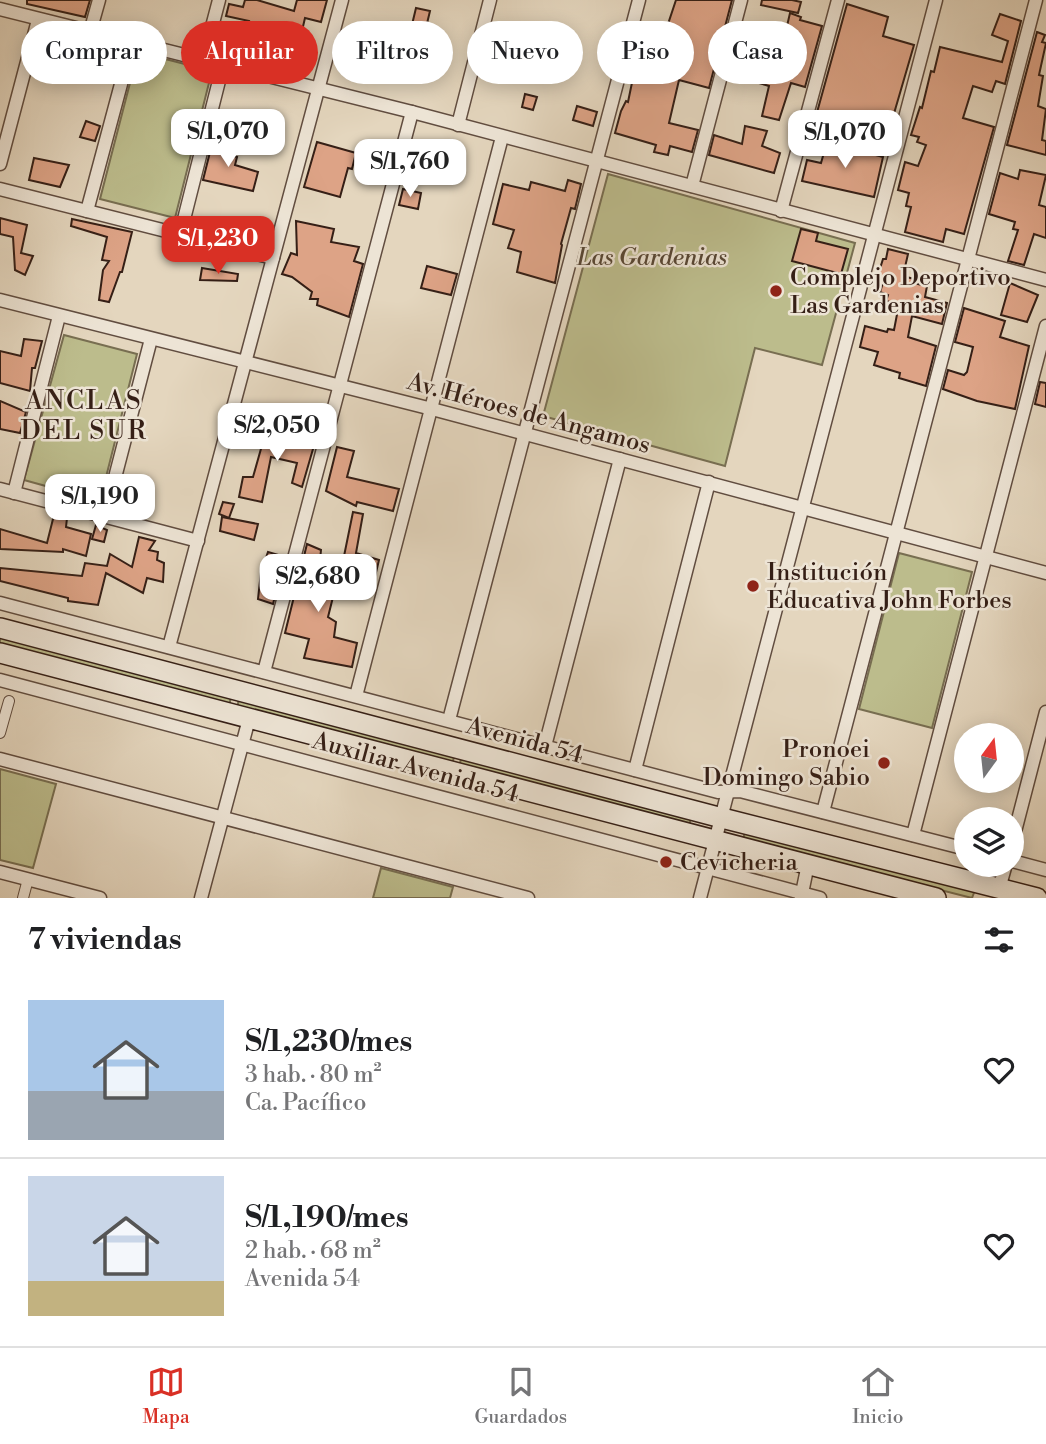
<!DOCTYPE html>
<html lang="es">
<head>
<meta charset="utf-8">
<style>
  body { margin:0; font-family:"Libre Bodoni",serif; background:#f6f6f6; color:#202124; height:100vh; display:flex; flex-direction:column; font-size:26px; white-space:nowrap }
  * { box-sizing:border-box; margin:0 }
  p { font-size:23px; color:#757577 }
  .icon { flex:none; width:38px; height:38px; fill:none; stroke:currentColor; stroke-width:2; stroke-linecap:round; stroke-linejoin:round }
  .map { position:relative; height:898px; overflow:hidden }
  .side { display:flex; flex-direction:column; background:#fff; flex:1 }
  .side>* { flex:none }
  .banner { position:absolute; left:21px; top:21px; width:1004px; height:63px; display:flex; gap:14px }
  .needle { width:46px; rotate:15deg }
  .buttons { position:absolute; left:954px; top:723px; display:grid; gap:14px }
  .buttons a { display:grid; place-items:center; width:70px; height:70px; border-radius:50%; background:#fff; box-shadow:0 4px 18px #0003; font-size:35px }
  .price { position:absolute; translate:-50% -60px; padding:0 16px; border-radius:14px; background:#fff; color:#222; font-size:23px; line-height:46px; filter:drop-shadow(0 2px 4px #0008) }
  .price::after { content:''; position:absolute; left:50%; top:42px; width:21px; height:16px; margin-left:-10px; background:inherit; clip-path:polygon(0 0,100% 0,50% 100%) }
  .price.active { background:#d93025; color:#fff }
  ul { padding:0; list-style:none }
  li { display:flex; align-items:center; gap:21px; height:175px; padding:0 28px }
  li+li { border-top:2px solid #e0e0e0 }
  li span { display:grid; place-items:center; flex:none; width:196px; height:140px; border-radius:0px; color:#555 }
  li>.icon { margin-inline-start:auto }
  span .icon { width:84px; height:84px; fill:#fffc; stroke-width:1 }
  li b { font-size:30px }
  h2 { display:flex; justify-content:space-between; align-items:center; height:84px; padding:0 28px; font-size:30px }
  .chip { padding:0 24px; border-radius:32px; background:#fff; box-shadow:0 4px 18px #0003; font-size:24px; line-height:63px }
  .chip.active { background:#d93025; color:#fff }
  .tab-bar { display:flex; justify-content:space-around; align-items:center; height:98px; border-top:2px solid #e0e0e0; background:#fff; font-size:19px; color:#757577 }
  .tab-bar a { display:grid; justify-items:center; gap:4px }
  .tab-bar .active { color:#d93025 }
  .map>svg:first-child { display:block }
  .green { fill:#bcbc8c; stroke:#786e51; stroke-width:2 }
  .building { fill:#dda386; stroke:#351f16; stroke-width:2 }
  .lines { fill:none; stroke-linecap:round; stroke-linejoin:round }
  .pedestrian-casing { stroke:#614d40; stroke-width:12 }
  .minor-casing { stroke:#614d40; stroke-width:15 }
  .secondary-casing { stroke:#351f16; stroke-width:22 }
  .pedestrian { stroke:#ede4d5; stroke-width:10 }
  .minor { stroke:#ede4d5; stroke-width:12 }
  .secondary { stroke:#ede4d5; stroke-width:19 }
  .poi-dot { fill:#8f2418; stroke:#ede4d5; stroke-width:2.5 }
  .labels { text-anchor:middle; stroke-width:5; stroke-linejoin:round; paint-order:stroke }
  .park-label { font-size:24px; font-style:italic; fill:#574634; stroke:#ede4d5 }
  .poi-label { font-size:24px; fill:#351f16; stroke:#ede4d5; text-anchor:start }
  .street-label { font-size:24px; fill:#351f16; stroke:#ede4d5 }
  .neighbourhood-label { font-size:26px; letter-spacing:2px; fill:#351f16; stroke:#ede4d5 }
</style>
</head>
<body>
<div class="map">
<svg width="1046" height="898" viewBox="0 0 1046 898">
  <rect width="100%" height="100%" fill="#e4d6be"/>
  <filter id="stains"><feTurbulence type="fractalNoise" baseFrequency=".00286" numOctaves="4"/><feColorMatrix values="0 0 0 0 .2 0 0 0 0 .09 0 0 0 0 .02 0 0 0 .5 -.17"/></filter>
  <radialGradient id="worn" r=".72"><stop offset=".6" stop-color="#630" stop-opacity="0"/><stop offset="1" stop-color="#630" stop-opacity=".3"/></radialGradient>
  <g class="green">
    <path d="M138,52L212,71L175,218L100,199Z"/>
    <path d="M608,174L855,243L822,365L755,348L725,466L543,416Z"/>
    <path d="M64,335L137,354L100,501L24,480Z"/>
    <path d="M899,553L972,572L932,728L859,709Z"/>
    <path d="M0,636L231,697L229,706L0,646Z"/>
    <path d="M239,699L455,754L452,764L237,708Z"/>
    <path d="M462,756L691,817L689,826L459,766Z"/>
    <path d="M0,769L56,784L33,868L0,860Z"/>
    <path d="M745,831L975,890L972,898L743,840Z"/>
    <path d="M381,868L453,887L450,898H373Z"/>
  </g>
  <g class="building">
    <path d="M27,0H90L85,17L27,4Z"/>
    <path d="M245,0H257L294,11L297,0H327L321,22L305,18L301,35L264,26L254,63L239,59L249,21L226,16L229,4L243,7Z"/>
    <path d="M676,0H732L709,88L679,80L669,123L698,130L692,152L670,146L668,155L654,152L656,145L615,133L621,111L626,101L628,102L634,73L661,80L670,54L663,52L664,48L642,42L647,25L666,30Z"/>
    <path d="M762,0H792L801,2L798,13L761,5Z"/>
    <path d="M847,4L888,17L883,36L914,45L888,134L816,116Z"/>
    <path d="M416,8L430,11L424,36L410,33Z"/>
    <path d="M790,13L801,17L800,20L822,26L805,87L791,83L779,120L762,116L769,86L759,83L763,66L772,68L780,38L784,39Z"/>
    <path d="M1000,14L1021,21L1005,84L996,81L992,92L973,86L963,118L994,127L964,234L946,229L943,242L905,232L911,207L906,206L909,193L898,190L905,162L918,166L926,145L917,142L919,137L911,135L920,107L922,108L931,71L934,72L940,47L1002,62L1008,41L992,35Z"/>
    <path d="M1037,32L1045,35L1042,42L1046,43L1039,75L1043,76L1038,106L1046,109L1042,140L1046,141V155L1007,145Z"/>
    <path d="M81,38L104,44L95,80L72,75Z"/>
    <path d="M525,94L537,97L533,110L522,107Z"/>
    <path d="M577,106L597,112L593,126L573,120Z"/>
    <path d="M86,121L100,126L95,141L80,137Z"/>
    <path d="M745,126L767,131L762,146L780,153L774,173L709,155L714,135L742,144Z"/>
    <path d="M213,140L226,143L224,150L229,151L228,155L237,157L235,165L258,172L253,191L203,180Z"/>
    <path d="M317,142L356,153L352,169L348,168L340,197L304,187Z"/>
    <path d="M827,142L883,157L874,197L802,181L807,160L821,163Z"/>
    <path d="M34,158L69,165L60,187L29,180Z"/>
    <path d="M1020,170L1046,175L1039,205L1046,207V238L1034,234L1024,265L1008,261L1018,230L1013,229L1015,222L989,214L1000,173L1018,179Z"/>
    <path d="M568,180L581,184L575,209L571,208L561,244L562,245L555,283L517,272L521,252L508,248L514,230L493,224L503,184L529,190L531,182L565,191Z"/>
    <path d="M403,189L421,193L418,209L399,205Z"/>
    <path d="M0,218L27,225L21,253L33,256L25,275L15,270L13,237L0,234Z"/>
    <path d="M72,219L132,232L122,272H120L109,302L99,300L103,270L109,261L102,260L107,237L71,226Z"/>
    <path d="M296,221L334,229L331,242L359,247L354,261L363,264L349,317L317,305L318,299H310L312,292L292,277L282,274L291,253L297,255Z"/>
    <path d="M801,229L818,233L816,241L848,249L841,274L792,261Z"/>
    <path d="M888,249L908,254L903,276L914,279L913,283L927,286L925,297L947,303L942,324L912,316L908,337L936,346L926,386L899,378L900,373L874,365L878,352L860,347L865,326L887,332L888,329L894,330L899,304L886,301L888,295L880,292L884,280L877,278L883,259H886Z"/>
    <path d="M427,266L457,274L451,295L421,288Z"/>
    <path d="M202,268L238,274L237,281L200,280Z"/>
    <path d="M1010,283L1038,295L1027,322L1001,315Z"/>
    <path d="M964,308L1005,321L1000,337L1029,346L1015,409L977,401L943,389L948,370L964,375L967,372L973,347L955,342Z"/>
    <path d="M24,339L42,341L35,368H32L30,391L0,383V351L21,356Z"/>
    <path d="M1040,382L1046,383V407L1035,404Z"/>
    <path d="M0,401L26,412L20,433L0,429Z"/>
    <path d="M266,431L279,433L278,436L315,442L302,487L292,483L297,463L271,457L262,502L239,497L243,477H253Z"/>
    <path d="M337,447L354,451L347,477L399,489L393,511L357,502L356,506L326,491Z"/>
    <path d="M223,502L234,504L229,518L219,514Z"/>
    <path d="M353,512L363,514L356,553L379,560L374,581L343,561Z"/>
    <path d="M54,515L67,518L66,527L91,534L86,556L63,549V552L0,549V529L47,543Z"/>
    <path d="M222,517L258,524L254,540L220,531Z"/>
    <path d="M96,525L107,530L104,542L92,539Z"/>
    <path d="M139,537L155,541L149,550L158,552L157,560L164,563L163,582L147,578L143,593L106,573L98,605L68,601V598L0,581V568L82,576L85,563L107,566L110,554L132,567Z"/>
    <path d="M307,544L321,550L319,570L339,573L328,617L336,622L334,637L357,643L352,667L304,658L309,639L285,633Z"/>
    <path d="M268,552L285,557L273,604L258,599L261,572Z"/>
  </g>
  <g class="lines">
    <defs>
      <g id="pedestrian">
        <path d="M0,733L9,701"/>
        <path d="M23,898L28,879"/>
      </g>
      <g id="minor">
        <path d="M0,9L412,112L1046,280"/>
        <path d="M90,32L99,0"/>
        <path d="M203,61L219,0"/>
        <path d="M458,125L490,0"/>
        <path d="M0,164L38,20"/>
        <path d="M692,186L741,0"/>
        <path d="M0,189L273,258"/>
        <path d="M87,211L132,43"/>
        <path d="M781,211L838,0"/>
        <path d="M180,235L223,65"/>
        <path d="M0,300L432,409L1046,573"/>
        <path d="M0,489L198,541"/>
        <path d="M14,493L59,316"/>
        <path d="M105,516L151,339"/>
        <path d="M0,603L718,792L740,791L966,849"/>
        <path d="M169,647L342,0"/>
        <path d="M264,672L412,112"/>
        <path d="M0,680L820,898"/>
        <path d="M356,696L502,137"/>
        <path d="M449,720L639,0"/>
        <path d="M545,746L620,459"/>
        <path d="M0,759L528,898"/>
        <path d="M635,770L709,482"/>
        <path d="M823,812L1036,0"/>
        <path d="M913,835L1046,326"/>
        <path d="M1012,843L1046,712"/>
        <path d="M1012,861L1046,870"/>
        <path d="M0,872L100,898"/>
        <path d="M999,889L1006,864"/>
        <path d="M201,898L249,719"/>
        <path d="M700,898L936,0"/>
        <path d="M801,898L808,864"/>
      </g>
      <g id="secondary">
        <path d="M0,628L722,818L1037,898"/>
        <path d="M0,653L936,898"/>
      </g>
    </defs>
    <use href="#pedestrian" class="pedestrian-casing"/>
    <use href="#minor" class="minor-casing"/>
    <use href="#secondary" class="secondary-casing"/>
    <use href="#pedestrian" class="pedestrian"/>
    <use href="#minor" class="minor"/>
    <use href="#secondary" class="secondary"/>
  </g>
  <g class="poi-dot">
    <circle cx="776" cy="291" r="7"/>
    <circle cx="753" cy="586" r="7"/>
    <circle cx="884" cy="763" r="7"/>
    <circle cx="666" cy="862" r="7"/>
  </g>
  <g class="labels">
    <g class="park-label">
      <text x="652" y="265">Las Gardenias</text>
    </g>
    <g class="poi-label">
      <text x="790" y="285">Complejo Deportivo<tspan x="790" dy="28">Las Gardenias</tspan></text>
      <text x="767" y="580">Institución<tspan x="767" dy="28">Educativa John Forbes</tspan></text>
      <text x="870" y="757" text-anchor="end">Pronoei<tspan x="870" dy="28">Domingo Sabio</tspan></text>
      <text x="680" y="870">Cevicheria</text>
    </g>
    <g class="street-label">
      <text transform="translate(529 413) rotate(15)" y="8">Av. Héroes de Angamos</text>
      <text transform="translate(525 740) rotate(15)" y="8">Avenida 54</text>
      <text transform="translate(416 767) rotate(15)" y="8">Auxiliar Avenida 54</text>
    </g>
    <g class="neighbourhood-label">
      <text x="84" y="409">ANCLAS<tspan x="84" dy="30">DEL SUR</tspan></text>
    </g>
  </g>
  <rect width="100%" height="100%" filter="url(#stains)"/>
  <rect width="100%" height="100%" fill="url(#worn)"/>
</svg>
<div class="buttons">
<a><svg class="needle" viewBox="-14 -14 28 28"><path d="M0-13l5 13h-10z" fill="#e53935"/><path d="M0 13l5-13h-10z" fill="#757577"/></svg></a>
<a><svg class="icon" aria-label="layers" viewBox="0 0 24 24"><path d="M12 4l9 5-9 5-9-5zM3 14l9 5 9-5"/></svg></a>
</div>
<b class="price" style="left:228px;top:169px">S/1,070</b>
<b class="price" style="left:845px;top:170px">S/1,070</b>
<b class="price" style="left:410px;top:199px">S/1,760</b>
<b class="price active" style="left:218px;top:276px">S/1,230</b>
<b class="price" style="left:277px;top:463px">S/2,050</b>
<b class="price" style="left:100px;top:534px">S/1,190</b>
<b class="price" style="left:318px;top:614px">S/2,680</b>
<div class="banner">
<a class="chip">Comprar</a>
<a class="chip active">Alquilar</a>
<a class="chip">Filtros</a>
<a class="chip">Nuevo</a>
<a class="chip">Piso</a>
<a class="chip">Casa</a>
</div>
</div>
<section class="side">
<h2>7 viviendas<svg class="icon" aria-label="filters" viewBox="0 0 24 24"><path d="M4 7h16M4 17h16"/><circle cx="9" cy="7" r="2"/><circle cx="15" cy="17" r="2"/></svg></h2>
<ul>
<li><span style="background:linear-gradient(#a9c7e8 65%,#9aa5b1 0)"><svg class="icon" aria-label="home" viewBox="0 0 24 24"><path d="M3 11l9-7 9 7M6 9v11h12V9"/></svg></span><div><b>S/1,230/mes</b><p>3 hab. · 80 m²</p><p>Ca. Pacífico</p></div><svg class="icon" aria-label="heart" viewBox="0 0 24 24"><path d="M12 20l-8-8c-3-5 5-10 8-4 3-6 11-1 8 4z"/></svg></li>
<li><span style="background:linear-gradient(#c9d6e8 75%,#c2b280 0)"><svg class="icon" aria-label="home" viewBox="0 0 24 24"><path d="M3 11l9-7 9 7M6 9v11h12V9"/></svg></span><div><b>S/1,190/mes</b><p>2 hab. · 68 m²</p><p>Avenida 54</p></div><svg class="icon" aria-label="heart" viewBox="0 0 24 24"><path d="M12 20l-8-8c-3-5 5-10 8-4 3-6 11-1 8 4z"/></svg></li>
</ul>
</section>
<nav class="tab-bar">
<a class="active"><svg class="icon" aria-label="map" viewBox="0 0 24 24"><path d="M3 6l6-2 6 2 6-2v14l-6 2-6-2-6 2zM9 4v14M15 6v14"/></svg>Mapa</a>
<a><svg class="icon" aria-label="saved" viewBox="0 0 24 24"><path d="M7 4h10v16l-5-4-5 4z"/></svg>Guardados</a>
<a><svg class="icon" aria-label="home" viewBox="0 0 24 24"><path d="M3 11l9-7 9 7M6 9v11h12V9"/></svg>Inicio</a>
</nav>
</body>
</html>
